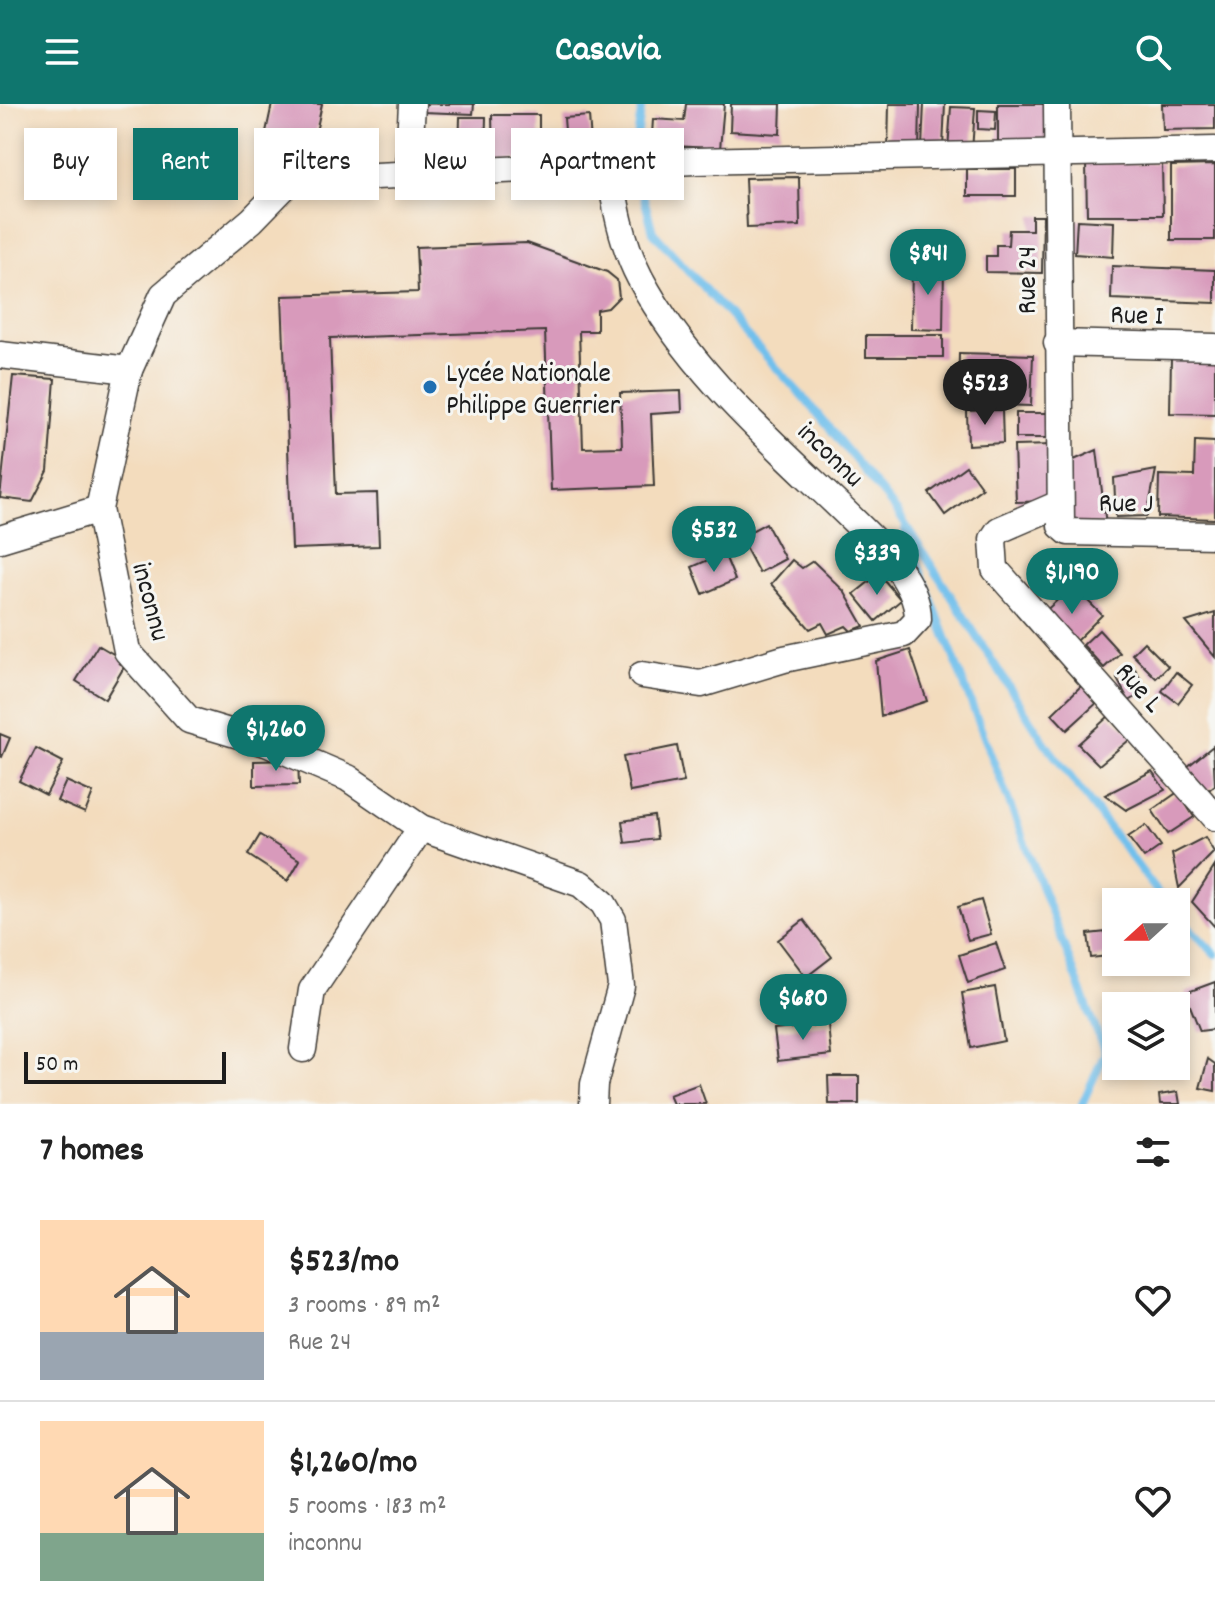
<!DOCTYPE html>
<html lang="en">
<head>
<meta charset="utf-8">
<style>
  body { margin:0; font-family:Dekko,sans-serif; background:#f6f6f6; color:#222; height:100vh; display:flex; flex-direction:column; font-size:30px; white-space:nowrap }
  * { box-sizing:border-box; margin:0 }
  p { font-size:26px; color:#767676 }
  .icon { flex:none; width:44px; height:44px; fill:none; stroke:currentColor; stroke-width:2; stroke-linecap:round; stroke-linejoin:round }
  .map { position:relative; height:1000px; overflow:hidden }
  .drawer { display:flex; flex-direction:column; background:#fff; flex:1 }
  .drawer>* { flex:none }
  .guide { position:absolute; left:24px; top:24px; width:800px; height:72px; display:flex; gap:16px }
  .needle { width:52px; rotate:249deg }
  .buttons { position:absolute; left:1102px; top:784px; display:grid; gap:16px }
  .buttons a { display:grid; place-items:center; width:88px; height:88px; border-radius:0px; background:#fff; box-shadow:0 4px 12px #0003; font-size:40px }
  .scale { position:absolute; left:24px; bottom:20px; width:202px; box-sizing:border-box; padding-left:8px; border:4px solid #1c1c1c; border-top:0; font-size:22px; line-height:28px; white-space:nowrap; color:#1c1c1c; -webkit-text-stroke:6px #f6f6f2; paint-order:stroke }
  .price { position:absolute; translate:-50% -68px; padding:0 18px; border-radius:28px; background:#0f766e; color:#fff; font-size:26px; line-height:52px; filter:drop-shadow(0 2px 4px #0008) }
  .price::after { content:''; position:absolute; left:50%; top:48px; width:24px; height:18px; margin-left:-12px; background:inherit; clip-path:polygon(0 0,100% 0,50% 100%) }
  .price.selected { background:#222; color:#fff }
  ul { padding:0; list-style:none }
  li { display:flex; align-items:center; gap:24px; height:200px; padding:0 40px }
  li+li { border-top:2px solid #e0e0e0 }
  li span { display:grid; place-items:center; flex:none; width:224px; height:160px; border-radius:0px; color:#555 }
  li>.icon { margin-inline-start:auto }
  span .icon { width:96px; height:96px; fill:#fffc; stroke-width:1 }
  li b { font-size:34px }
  h2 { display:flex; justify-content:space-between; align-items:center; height:96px; padding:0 40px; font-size:34px }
  .chip { padding:0 28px; border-radius:0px; background:#fff; box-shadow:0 4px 12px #0003; font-size:28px; line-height:72px }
  .chip.selected { background:#0f766e; color:#fff }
  header { display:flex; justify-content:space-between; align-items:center; height:104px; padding:0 40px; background:#0f766e; color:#fff; font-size:36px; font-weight:800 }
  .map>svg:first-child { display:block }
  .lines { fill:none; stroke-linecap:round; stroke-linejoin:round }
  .stream { stroke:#71c0ec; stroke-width:8 }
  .building { fill:#d89abb }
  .street-casing { stroke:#3c3934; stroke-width:29 }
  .street { stroke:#fff; stroke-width:26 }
  .poi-dot { fill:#1f6fb2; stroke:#f6f6f2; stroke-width:3 }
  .labels { text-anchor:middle; stroke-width:6; stroke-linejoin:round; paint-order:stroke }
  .street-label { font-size:28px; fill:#1c1c1c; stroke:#f6f6f2 }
  .poi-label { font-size:28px; fill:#1c1c1c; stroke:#f6f6f2; text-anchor:start }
</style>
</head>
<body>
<header><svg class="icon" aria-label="menu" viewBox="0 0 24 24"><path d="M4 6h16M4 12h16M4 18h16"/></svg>Casavia<svg class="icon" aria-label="search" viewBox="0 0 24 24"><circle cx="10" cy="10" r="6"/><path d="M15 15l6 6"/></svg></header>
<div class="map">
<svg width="1215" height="1000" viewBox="0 0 1215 1000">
  <rect width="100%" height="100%" fill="#f6f6f2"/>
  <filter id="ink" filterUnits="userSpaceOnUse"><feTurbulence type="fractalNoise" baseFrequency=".0125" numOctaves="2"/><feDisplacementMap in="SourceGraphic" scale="16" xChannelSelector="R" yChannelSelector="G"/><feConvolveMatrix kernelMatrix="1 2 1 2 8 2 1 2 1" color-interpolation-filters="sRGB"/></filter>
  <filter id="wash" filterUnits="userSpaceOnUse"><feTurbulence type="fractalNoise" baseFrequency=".006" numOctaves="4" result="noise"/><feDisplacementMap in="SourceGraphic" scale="32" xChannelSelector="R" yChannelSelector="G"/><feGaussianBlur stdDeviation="1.8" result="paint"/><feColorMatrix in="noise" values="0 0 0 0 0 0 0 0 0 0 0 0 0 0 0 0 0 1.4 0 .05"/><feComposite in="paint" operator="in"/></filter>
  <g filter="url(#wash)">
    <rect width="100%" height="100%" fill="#f3dcbd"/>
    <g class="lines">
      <g class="stream">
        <path d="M642,0L634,56L653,128L812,303L898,409L1045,639L1165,798"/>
        <path d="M905,426L1105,949L1082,1000"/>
        <path d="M1176,810L1215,850"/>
      </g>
    </g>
    <g id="blocks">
      <g class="building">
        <path d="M272,0H322L308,66L260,56Z"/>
        <path d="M423,0H474L473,10L423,8Z"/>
        <path d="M686,0H724L720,45L678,42L677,50L651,48L653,15L684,17Z"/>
        <path d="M731,0H781L780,30L730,27Z"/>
        <path d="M889,0H920L919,47H888Z"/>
        <path d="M924,0H945L943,44L922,43Z"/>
        <rect x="998" y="0" width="51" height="39"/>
        <path d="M1162,0H1215V25L1163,26Z"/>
        <path d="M951,3L975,4L972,47L948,46Z"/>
        <path d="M978,6L996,7L995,26L978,25Z"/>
        <path d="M492,11H539V55H493Z"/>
        <path d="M589,12L592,51L567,53L564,14Z"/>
        <path d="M460,13H486L485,51H459Z"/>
        <path d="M1086,59H1162L1163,111H1087Z"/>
        <path d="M1215,61V136H1171V62Z"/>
        <rect x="967" y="65" width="49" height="27"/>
        <path d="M799,73L800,122L747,124L745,74Z"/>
        <path d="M1032,112H1043L1042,169L986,168V152H996V141H1008L1009,126H1032Z"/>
        <path d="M1077,116L1114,118L1113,153L1075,150Z"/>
        <path d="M527,139L607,168L617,176L619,193L608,204L597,206V227H579L583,344L622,343L620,289L681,287L682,308L651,310L654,382L551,386L545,227L330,234L336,390L377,389L379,442L292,445L282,192L418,188L416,143Z"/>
        <path d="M912,161H944L943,226L911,225Z"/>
        <path d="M1112,162L1215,166V199L1111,195Z"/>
        <rect x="866" y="231" width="77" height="22"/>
        <path d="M959,249L1033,251L1031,302L958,300Z"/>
        <path d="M1171,253L1215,255V310L1170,309Z"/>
        <path d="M13,272L55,275L48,367L32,398L0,394Z"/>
        <path d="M1002,306L1003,339L968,341L967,307Z"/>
        <rect x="1016" y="309" width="35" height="25"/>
        <path d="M1195,337L1215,338V415L1158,413L1159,371L1194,372Z"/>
        <path d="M1053,341L1056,397L1016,398L1014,342Z"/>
        <path d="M1097,346L1106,421L1065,422L1067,359Z"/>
        <path d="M966,362L982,384L945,411L929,389Z"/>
        <path d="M1156,366L1147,412L1116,413L1114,374Z"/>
        <path d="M766,419L785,455L759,469L740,433Z"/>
        <path d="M724,449L735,476L703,490L692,463Z"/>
        <path d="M792,456L802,464L813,457L844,487L864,522L851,527L846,522L828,530L822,519L810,525L771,480Z"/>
        <path d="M879,470L901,496L876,517L854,490Z"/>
        <path d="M1073,482L1102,511L1069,544L1042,510Z"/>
        <path d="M1215,509V553L1186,518Z"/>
        <path d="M1099,526L1120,549L1104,564L1083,541Z"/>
        <path d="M1144,538L1168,562L1156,574L1132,550Z"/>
        <path d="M98,541L127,558L105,595L76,577Z"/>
        <path d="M910,546L927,597L881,612L876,557Z"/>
        <path d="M1135,565L1147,587L1129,597L1117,575Z"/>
        <path d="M1176,568L1192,581L1178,599L1162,587Z"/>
        <path d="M1083,580L1099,597L1067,626L1052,610Z"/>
        <path d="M1110,611L1134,632L1099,661L1078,640Z"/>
        <path d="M0,630L10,634L2,653L0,652Z"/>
        <path d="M677,642L684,678L630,688L623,653Z"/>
        <path d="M1213,642L1215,681L1206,688L1187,663Z"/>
        <path d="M36,644L63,658L46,691L19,677Z"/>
        <path d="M298,656L299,681L254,682V657Z"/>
        <path d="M1152,667L1165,686L1126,706L1105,691Z"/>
        <path d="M66,677L93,689L85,709L57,697Z"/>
        <path d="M1178,688L1194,713L1168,730L1152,706Z"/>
        <path d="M654,712L657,735L625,739L622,717Z"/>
        <path d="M1146,721L1161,742L1144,754L1128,733Z"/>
        <path d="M260,731L300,756L288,777L248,751Z"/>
        <path d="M1205,733L1214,748L1179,784L1172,750Z"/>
        <path d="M1215,762V823L1192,798Z"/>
        <path d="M981,796L991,830L968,836L958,803Z"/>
        <path d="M804,816L832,853L806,873L778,836Z"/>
        <path d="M1116,827V851L1091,854L1088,830Z"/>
        <path d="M996,839L1005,866L968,879L959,851Z"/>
        <path d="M1215,878V925L1200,927L1185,889Z"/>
        <path d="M995,883L1004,937L971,944L962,889Z"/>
        <path d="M828,920L831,951L778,957L774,926Z"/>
        <path d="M1208,955L1215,960V987L1200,984Z"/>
        <path d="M828,972H859V1000H829Z"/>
        <path d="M699,980L706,1000H673L669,991Z"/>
        <path d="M1178,988L1180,1000H1160L1159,991Z"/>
      </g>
    </g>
  </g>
  <g filter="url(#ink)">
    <use href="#blocks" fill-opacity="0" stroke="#3c3934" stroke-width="2"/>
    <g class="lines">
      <defs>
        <g id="street">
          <path d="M1057,0L1061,422L1068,428L1215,431"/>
          <path d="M609,62C615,100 622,140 640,174C700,287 807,365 893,456C905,475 918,492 918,515L904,530L784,555L701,580L642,571"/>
          <path d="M408,72L412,0"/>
          <path d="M1057,239L1215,243"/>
          <path d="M0,251L129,266"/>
          <path d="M1059,400L999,426L993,435L995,465L1215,713"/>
          <path d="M0,435L99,405"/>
          <path d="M303,945L312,886L421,724"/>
          <path d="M593,1000L594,980L621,882L613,816L603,799L581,780L421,724L348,674L266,639L189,616L127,547L99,405L129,266L163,191L252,116L291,76L695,57L1215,46"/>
        </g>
      </defs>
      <use href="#street" class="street-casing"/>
      <use href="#street" class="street"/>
    </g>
  </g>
  <circle class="poi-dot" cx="430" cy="283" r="8"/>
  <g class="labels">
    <g class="street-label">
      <text transform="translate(1025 176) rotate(-90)" y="10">Rue 24</text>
      <text transform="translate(1137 209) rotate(2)" y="10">Rue I</text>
      <text transform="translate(832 349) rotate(44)" y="10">inconnu</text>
      <text transform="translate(1126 397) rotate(1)" y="10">Rue J</text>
      <text transform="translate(153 497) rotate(75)" y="10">inconnu</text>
      <text transform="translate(1141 582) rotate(49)" y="10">Rue L</text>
    </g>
    <g class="poi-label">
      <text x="446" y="277">Lycée Nationale<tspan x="446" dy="32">Philippe Guerrier</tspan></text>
    </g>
  </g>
</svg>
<div class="buttons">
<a><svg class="needle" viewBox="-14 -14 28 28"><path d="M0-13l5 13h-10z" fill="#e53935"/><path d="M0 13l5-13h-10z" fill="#767676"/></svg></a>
<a><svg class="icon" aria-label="layers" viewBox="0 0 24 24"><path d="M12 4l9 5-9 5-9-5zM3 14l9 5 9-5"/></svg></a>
</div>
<div class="scale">50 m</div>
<b class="price" style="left:928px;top:193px">$841</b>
<b class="price selected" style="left:985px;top:323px">$523</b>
<b class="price" style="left:714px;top:470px">$532</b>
<b class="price" style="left:877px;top:493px">$339</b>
<b class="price" style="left:1072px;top:512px">$1,190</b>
<b class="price" style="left:276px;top:669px">$1,260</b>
<b class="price" style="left:803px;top:938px">$680</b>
<div class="guide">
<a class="chip">Buy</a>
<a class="chip selected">Rent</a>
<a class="chip">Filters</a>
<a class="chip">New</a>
<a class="chip">Apartment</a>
</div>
</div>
<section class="drawer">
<h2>7 homes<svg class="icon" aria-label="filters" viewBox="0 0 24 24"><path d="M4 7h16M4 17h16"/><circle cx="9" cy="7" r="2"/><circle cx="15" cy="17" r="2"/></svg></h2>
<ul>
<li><span style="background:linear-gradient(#ffd9b3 70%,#9aa5b1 0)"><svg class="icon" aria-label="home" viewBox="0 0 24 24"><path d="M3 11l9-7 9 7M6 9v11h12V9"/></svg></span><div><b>$523/mo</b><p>3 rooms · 89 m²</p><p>Rue 24</p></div><svg class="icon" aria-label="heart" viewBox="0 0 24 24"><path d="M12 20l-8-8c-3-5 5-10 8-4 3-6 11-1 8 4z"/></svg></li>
<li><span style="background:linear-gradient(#ffd9b3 70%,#7fa58c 0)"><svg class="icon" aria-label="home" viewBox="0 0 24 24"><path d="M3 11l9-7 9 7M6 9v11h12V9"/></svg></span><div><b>$1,260/mo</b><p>5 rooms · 183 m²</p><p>inconnu</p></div><svg class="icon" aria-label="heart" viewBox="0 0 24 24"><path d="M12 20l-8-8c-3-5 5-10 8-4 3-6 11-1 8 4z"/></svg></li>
</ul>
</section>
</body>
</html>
